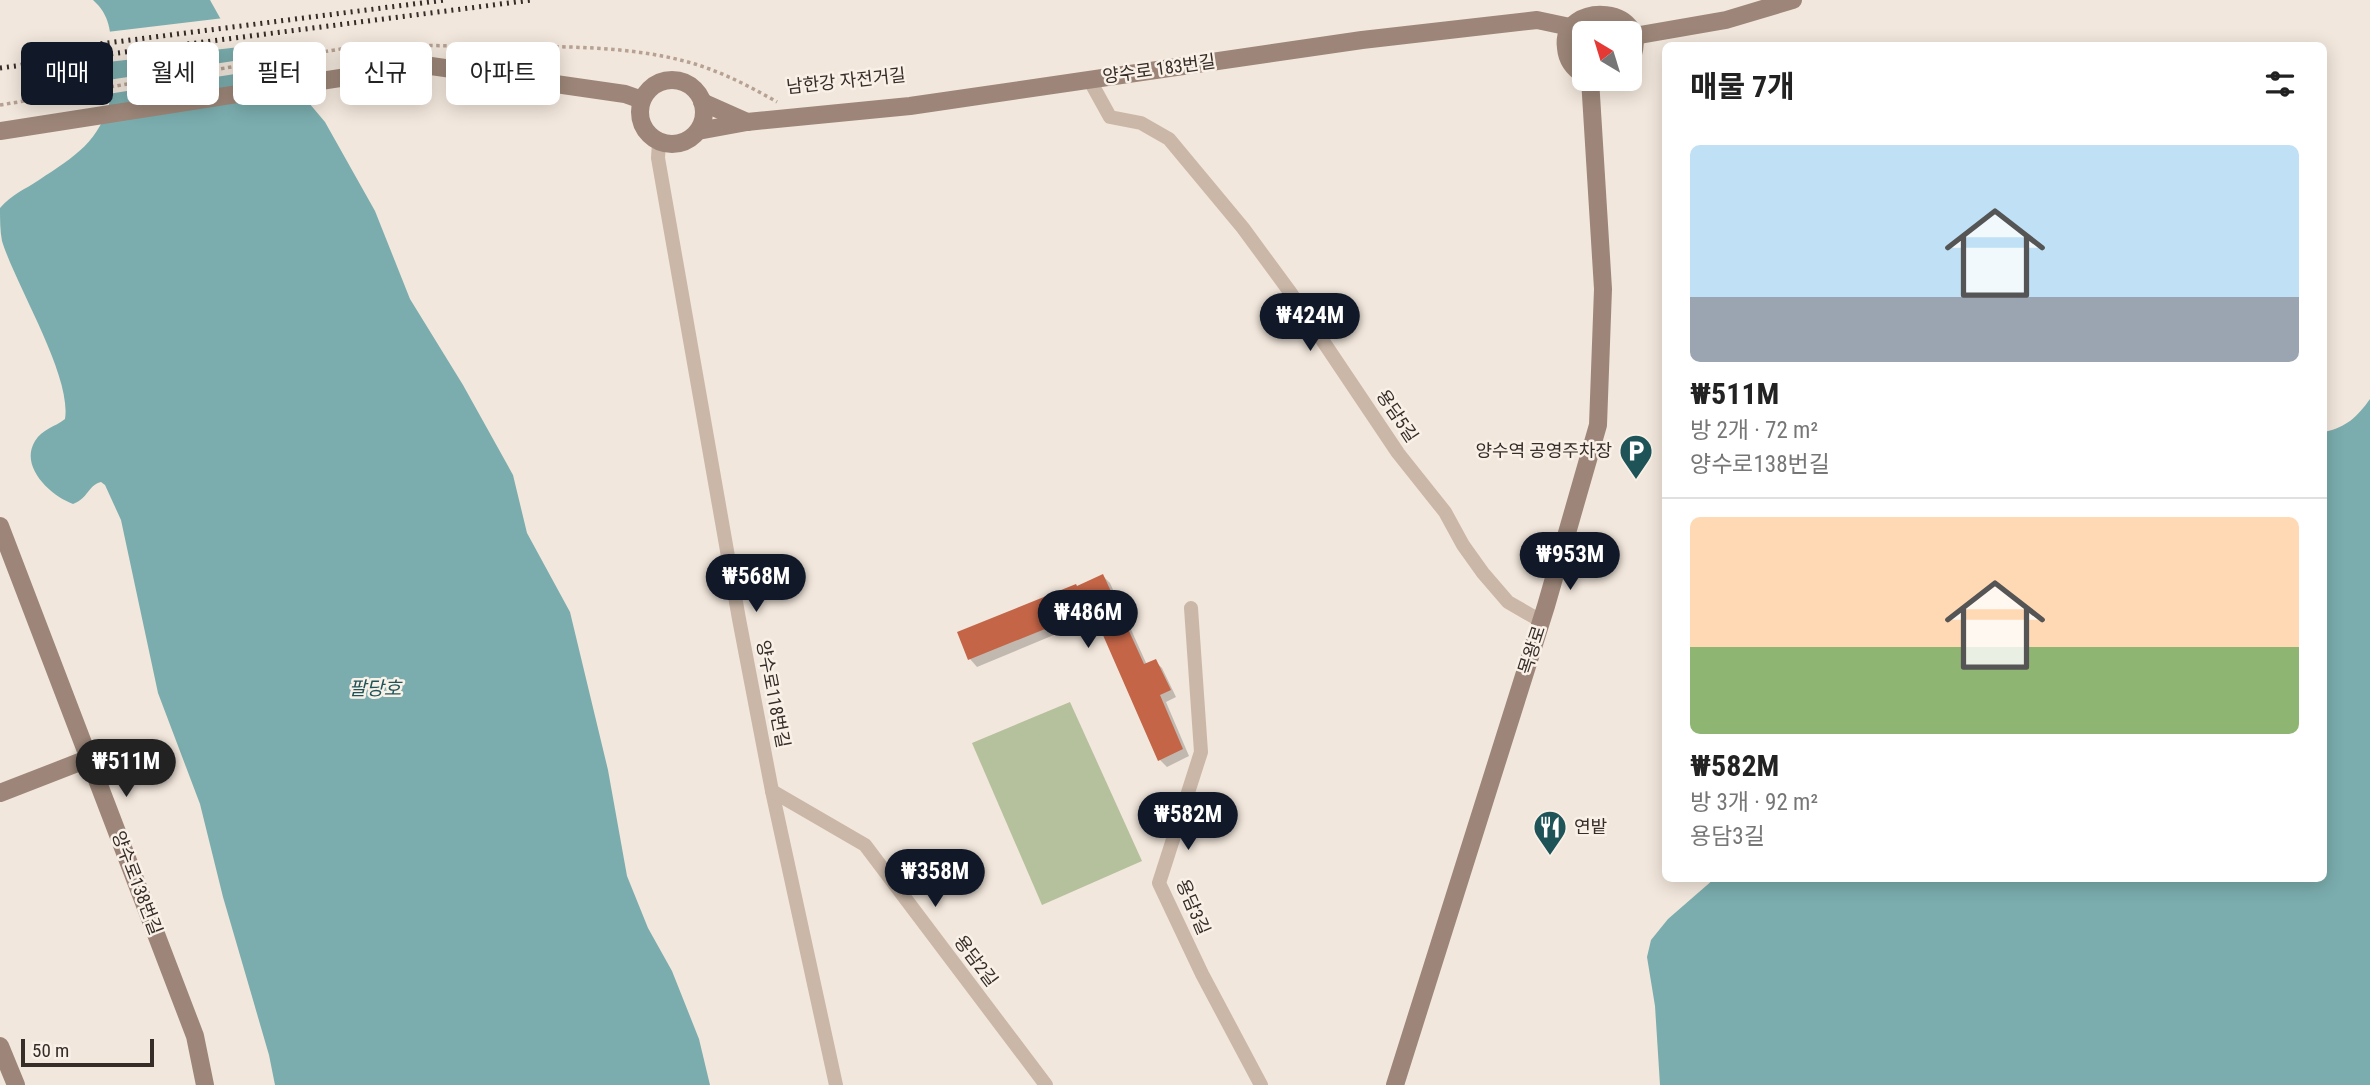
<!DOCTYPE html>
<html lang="ko">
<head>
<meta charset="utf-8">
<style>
  body { margin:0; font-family:"Roboto Condensed","Noto Sans KR",sans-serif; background:#f6f6f6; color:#222; height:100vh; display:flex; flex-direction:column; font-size:26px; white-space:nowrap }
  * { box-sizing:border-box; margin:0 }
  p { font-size:23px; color:#767676 }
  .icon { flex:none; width:38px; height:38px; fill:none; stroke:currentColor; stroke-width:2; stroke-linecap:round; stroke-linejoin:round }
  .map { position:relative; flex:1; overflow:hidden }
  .details { position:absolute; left:1662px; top:42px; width:665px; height:840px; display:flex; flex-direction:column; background:#fff; border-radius:10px; box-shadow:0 4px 18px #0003 }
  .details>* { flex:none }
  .hud { position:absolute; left:21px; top:42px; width:665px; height:63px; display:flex; gap:14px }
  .needle { width:46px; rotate:322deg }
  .tools { position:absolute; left:1572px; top:21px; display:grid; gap:14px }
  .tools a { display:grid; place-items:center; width:70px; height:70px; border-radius:10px; background:#fff; box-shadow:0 4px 18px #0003; font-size:35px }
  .scale { position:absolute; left:21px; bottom:18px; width:133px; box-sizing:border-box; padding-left:7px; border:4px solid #362c28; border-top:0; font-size:19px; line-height:24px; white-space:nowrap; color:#362c28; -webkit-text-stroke:5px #f9f1e8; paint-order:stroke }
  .price { position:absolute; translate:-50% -60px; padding:0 16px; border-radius:24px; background:#111827; color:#fff; font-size:23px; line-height:46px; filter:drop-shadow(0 2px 4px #0008) }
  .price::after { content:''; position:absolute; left:50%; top:42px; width:21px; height:16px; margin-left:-10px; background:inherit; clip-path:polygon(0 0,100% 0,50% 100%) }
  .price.active { background:#222; color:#fff }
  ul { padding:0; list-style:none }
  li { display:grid; align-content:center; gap:14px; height:371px; padding:0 28px }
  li+li { border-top:2px solid #e0e0e0 }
  li span { display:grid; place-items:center; height:217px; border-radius:10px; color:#555 }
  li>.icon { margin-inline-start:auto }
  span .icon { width:126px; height:126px; fill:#fffc; stroke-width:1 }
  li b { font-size:30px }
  h2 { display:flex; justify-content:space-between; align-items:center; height:84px; padding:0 28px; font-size:30px }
  .pill { padding:0 24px; border-radius:10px; background:#fff; box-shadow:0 4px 18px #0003; font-size:24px; line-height:63px }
  .pill.active { background:#111827; color:#fff }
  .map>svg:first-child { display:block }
  .green { fill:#b5c19c }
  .water { fill:#7badae }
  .pier { fill:#f2e7dc }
  .shadow { fill:#0003 }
  .building { fill:#c46547 }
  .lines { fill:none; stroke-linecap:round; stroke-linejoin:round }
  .path { stroke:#b6a192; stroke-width:3.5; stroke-dasharray:3.5 3.5; stroke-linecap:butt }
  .street { stroke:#cab7a8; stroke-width:14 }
  .secondary { stroke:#9d8679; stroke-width:18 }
  .rail { stroke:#362c28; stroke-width:5; stroke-dasharray:2 5; stroke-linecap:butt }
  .labels { text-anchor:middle; stroke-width:5; stroke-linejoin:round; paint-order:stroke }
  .street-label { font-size:18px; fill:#362c28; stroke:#f9f1e8 }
  .poi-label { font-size:18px; fill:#362c28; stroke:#f9f1e8; text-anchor:end }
  .water-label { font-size:19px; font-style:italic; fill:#1e5458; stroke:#f9f1e8 }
</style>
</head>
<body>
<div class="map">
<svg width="2370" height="1085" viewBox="0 0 2370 1085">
  <rect width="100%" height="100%" fill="#f2e7dc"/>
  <g class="green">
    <path d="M1595,23L1610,25L1618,33H1584V58C1575,43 1580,30 1595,23Z"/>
    <path d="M1070,702L1142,861L1042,905L972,743Z"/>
  </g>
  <g class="water">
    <path d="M93,0H210L252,75L267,85L294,93L309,103L325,122L375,211L410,299L463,385L513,475L527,533L570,612L608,770L627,876L648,928L672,971L699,1039L710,1085H275L269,1055L223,897L200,804L158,693L121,520L105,485L101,482C87,486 89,498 73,504C51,496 19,467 35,441C42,429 55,427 65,419C72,376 16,286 2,241C0,231 0,219 0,208C12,194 24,190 39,180C75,156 100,142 111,97C114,86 111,71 111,59C111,36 112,17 93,0Z"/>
    <path d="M2370,399V1085H1660L1655,1006L1647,957L1651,940L1668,919L1714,879L2324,878V432C2347,427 2357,417 2370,399Z"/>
  </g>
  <g class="pier">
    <path d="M224,18L240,47L108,62L107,32Z"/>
    <path d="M247,59L254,71L108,94V80Z"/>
  </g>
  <path class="shadow" d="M1103,576L1110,583L1147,665L1155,661L1162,668L1176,697L1166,702L1189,756L1167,767L1160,760L1097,617L977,667L970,659L959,633L1078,588Z"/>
  <path class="building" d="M1103,574L1144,664L1156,659L1171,690L1160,695L1183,749L1158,761L1092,610L968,660L957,632L1076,584L1077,586Z"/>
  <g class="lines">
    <path class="path" d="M0,105L359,46C412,45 466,46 520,46C578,47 638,47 695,64C724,73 751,87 777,102"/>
    <g class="street">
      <path d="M1089,79L1110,117L1141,123L1169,139L1243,228L1290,292L1398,453L1445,512L1463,545L1483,573L1508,602L1541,621"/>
      <path d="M659,142L658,158L739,619L772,791L836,1085"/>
      <path d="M1191,608L1201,752L1159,883L1202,974L1261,1085"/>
      <path d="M772,791L865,845L1046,1085"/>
    </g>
    <g class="secondary">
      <path d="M1634,36L1726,20L1793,0"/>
      <path d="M1584,75C1574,69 1567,60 1566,48C1559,0 1659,3 1629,64"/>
      <circle cx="672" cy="112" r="32"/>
      <path d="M702,102L747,122"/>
      <path d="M0,131L424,65L625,94L642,100"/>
      <path d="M698,131L747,122L910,106L1362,40L1537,20L1570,27"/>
      <path d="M0,526L195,1036L205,1085"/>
      <path d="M0,793L90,758"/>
      <path d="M0,1046L16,1085"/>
      <path d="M1395,1085L1546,606L1598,425L1603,289L1590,79"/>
    </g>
    <g class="rail">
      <path d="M52,50L445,0"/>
      <path d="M0,68L532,0"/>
    </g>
  </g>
  <defs>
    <symbol id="parking-pin" viewBox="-11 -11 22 30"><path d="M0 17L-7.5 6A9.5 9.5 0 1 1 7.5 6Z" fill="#1e5458" stroke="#f9f1e8"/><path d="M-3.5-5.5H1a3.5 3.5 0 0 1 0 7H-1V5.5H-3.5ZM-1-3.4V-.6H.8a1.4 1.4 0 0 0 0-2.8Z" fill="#fff"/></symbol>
    <symbol id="restaurant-pin" viewBox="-11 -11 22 30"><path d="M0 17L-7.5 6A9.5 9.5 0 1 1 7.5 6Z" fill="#1e5458" stroke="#f9f1e8"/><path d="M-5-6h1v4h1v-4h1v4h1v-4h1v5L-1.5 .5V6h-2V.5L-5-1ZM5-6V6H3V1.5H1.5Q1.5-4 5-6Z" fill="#fff"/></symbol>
  </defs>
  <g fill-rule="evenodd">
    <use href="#parking-pin" x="1617" y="432" width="38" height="52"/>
    <use href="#restaurant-pin" x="1531" y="808" width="38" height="52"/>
  </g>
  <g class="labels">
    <g class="street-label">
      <text transform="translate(1159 69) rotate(-8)" y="6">양수로 183번길</text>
      <text transform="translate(846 81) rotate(-6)" y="6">남한강 자전거길</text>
      <text transform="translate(1397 416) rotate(56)" y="6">용담5길</text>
      <text transform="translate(1532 650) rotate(-72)" y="6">목왕로</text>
      <text transform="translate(773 694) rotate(79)" y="6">양수로118번길</text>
      <text transform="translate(137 883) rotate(69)" y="6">양수로138번길</text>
      <text transform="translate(1193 907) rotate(67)" y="6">용담3길</text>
      <text transform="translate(976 961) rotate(53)" y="6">용담2길</text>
    </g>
    <g class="poi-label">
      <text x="1612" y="457">양수역 공영주차장</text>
      <text x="1574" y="833" text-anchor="start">연밭</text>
    </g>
    <g class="water-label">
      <text x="375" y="695">팔당호</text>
    </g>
  </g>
</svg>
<div class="tools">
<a><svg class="needle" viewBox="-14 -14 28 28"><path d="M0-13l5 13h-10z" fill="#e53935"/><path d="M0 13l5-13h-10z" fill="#767676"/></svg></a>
</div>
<div class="scale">50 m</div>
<b class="price" style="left:1310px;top:353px">₩424M</b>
<b class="price" style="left:1570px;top:592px">₩953M</b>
<b class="price" style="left:756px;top:614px">₩568M</b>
<b class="price" style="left:1088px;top:650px">₩486M</b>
<b class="price active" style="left:126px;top:799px">₩511M</b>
<b class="price" style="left:1188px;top:852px">₩582M</b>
<b class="price" style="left:935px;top:909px">₩358M</b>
<div class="hud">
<a class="pill active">매매</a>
<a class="pill">월세</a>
<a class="pill">필터</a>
<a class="pill">신규</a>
<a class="pill">아파트</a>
</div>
<section class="details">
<h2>매물 7개<svg class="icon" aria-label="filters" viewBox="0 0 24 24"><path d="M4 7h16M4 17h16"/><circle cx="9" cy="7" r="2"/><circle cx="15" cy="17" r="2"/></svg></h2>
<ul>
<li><span style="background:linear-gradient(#bfe0f5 70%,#9aa5b1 0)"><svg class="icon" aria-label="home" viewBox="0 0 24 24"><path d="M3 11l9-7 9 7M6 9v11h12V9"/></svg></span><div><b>₩511M</b><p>방 2개 · 72 m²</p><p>양수로138번길</p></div></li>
<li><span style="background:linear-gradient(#ffd9b3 60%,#8fb573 0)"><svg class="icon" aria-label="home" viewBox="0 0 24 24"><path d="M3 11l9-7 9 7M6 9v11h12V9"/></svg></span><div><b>₩582M</b><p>방 3개 · 92 m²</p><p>용담3길</p></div></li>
</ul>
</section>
</div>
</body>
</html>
